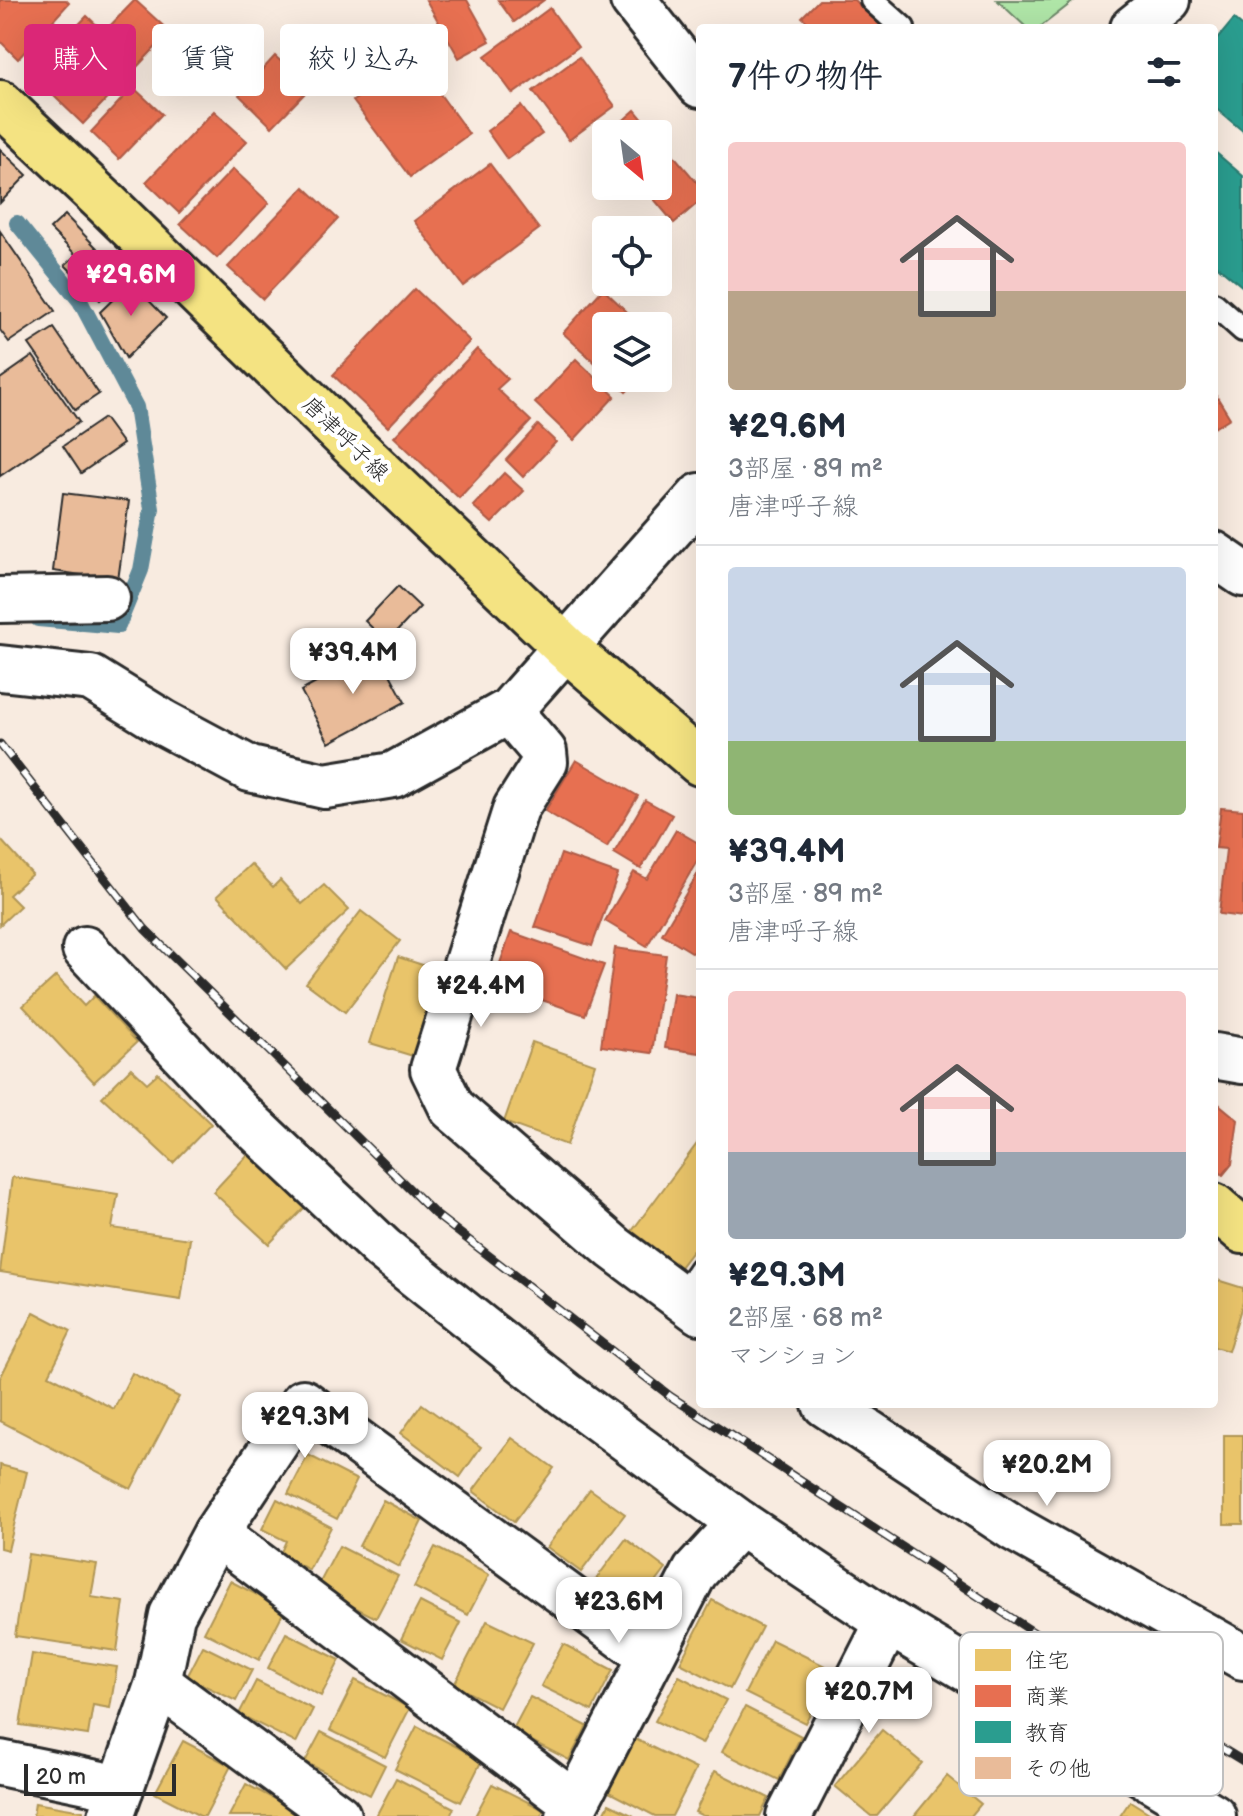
<!DOCTYPE html>
<html lang="ja">
<head>
<meta charset="utf-8">
<style>
  body { margin:0; font-family:"Balsamiq Sans","Klee One",sans-serif; background:#f2f2f3; color:#1f2937; height:100vh; display:flex; flex-direction:column; font-size:30px; white-space:nowrap }
  * { box-sizing:border-box; margin:0 }
  p { font-size:26px; color:#747a83 }
  .icon { flex:none; width:44px; height:44px; fill:none; stroke:currentColor; stroke-width:2; stroke-linecap:round; stroke-linejoin:round }
  .map { position:relative; flex:1; overflow:hidden }
  .side { position:absolute; left:696px; top:24px; width:522px; height:1384px; display:flex; flex-direction:column; background:#fff; border-radius:8px; box-shadow:0 8px 32px #0002 }
  .side>* { flex:none }
  .banner { position:absolute; left:24px; top:24px; width:552px; height:72px; display:flex; gap:16px }
  .needle { width:52px; rotate:151deg }
  .fabs { position:absolute; left:592px; top:120px; display:grid; gap:16px }
  .fabs a { display:grid; place-items:center; width:80px; height:80px; border-radius:8px; background:#fff; box-shadow:0 8px 32px #0002; font-size:40px }
  .scale { position:absolute; left:24px; bottom:20px; width:152px; box-sizing:border-box; padding-left:8px; border:4px solid #2b2b2b; border-top:0; font-size:22px; line-height:28px; white-space:nowrap; color:#2b2b2b; -webkit-text-stroke:6px #fff; paint-order:stroke }
  .price { position:absolute; translate:-50% -68px; padding:0 18px; border-radius:16px; background:#fff; color:#222; font-size:26px; line-height:52px; filter:drop-shadow(0 2px 4px #0008) }
  .price::after { content:''; position:absolute; left:50%; top:48px; width:24px; height:18px; margin-left:-12px; background:inherit; clip-path:polygon(0 0,100% 0,50% 100%) }
  .price.selected { background:#db2777; color:#fff }
  ul { padding:0; list-style:none }
  li { display:grid; align-content:center; gap:16px; height:424px; padding:0 32px }
  li+li { border-top:2px solid #e0e1e3 }
  li span { display:grid; place-items:center; height:248px; border-radius:8px; color:#555 }
  li>.icon { margin-inline-start:auto }
  span .icon { width:144px; height:144px; fill:#fffc; stroke-width:1 }
  li b { font-size:34px }
  h2 { display:flex; justify-content:space-between; align-items:center; height:96px; padding:0 32px; font-size:34px }
  .pill { padding:0 28px; border-radius:8px; background:#fff; box-shadow:0 8px 32px #0002; font-size:28px; line-height:72px }
  .pill.selected { background:#db2777; color:#fff }
  .map>svg:first-child { display:block }
  .green { fill:#afe5a7; stroke:#6d8869; stroke-width:2 }
  .homes { fill:#e9c46a; stroke:#b09657; stroke-width:2 }
  .shops { fill:#e76f51; stroke:#af5b46; stroke-width:2 }
  .schools { fill:#2a9d8f; stroke:#2a7b71; stroke-width:2 }
  .lines { fill:none; stroke-linecap:round; stroke-linejoin:round }
  .stream { stroke:#5e8998; stroke-width:16 }
  .building { fill:#e9bb99; stroke:#2b2b2b; stroke-width:2 }
  .lane-casing { stroke:#2b2b2b; stroke-width:28 }
  .street-casing { stroke:#2b2b2b; stroke-width:50 }
  .secondary-casing { stroke:#2b2b2b; stroke-width:50 }
  .primary-casing { stroke:#2b2b2b; stroke-width:50 }
  .lane { stroke:#fff; stroke-width:22 }
  .street { stroke:#fff; stroke-width:44 }
  .secondary { stroke:#fff; stroke-width:44 }
  .primary { stroke:#f4e382; stroke-width:44 }
  .rail-casing { stroke:#2b2b2b; stroke-width:9 }
  .rail { stroke:#fff; stroke-width:6; stroke-dasharray:18; stroke-linecap:butt }
  .labels { text-anchor:middle; stroke-width:8; stroke-linejoin:round; paint-order:stroke }
  .street-label { font-size:22px; fill:#2b2b2b; stroke:#fff }
  .key { fill:#fff; stroke:#bfbfbf; stroke-width:2 }
  .key-label { font-size:22px; fill:#2b2b2b }
</style>
</head>
<body>
<div class="map">
<svg width="1243" height="1816" viewBox="0 0 1243 1816">
  <rect width="100%" height="100%" fill="#f8ebe0"/>
  <filter id="ink" filterUnits="userSpaceOnUse"><feTurbulence type="fractalNoise" baseFrequency=".0125" numOctaves="2"/><feDisplacementMap in="SourceGraphic" scale="16" xChannelSelector="R" yChannelSelector="G"/><feConvolveMatrix kernelMatrix="1 2 1 2 8 2 1 2 1" color-interpolation-filters="sRGB"/></filter>
  <g filter="url(#ink)">
    <path class="green" d="M997,0H1075L1039,28H1027Z"/>
    <g class="homes">
      <path d="M0,839L32,874L9,895L20,906L0,925Z"/>
      <path d="M251,864L273,887L280,880L302,904L324,885L349,910L286,969L217,896Z"/>
      <path d="M361,911L400,941L345,1012L306,983Z"/>
      <path d="M398,957L441,971L413,1056L370,1043Z"/>
      <path d="M56,976L84,1006L94,996L137,1042L94,1082L23,1006Z"/>
      <path d="M532,1042L595,1064L567,1145L504,1122Z"/>
      <path d="M131,1068L147,1083L158,1073L211,1124L173,1163L102,1097Z"/>
      <path d="M699,1141L700,1241L680,1267L632,1231Z"/>
      <path d="M251,1151L307,1205L269,1244L213,1192Z"/>
      <path d="M12,1177L118,1194L112,1228L190,1239L181,1300L0,1272Z"/>
      <path d="M1214,1279L1243,1288V1302L1228,1351L1214,1347Z"/>
      <path d="M34,1312L71,1331L49,1375L114,1409L132,1373L179,1397L131,1489L0,1421V1378Z"/>
      <path d="M422,1404L481,1447L460,1477L401,1433Z"/>
      <rect x="1224" y="1435" width="19" height="89"/>
      <path d="M512,1438L554,1468L514,1522L473,1491Z"/>
      <path d="M308,1455L357,1480L337,1519L288,1494Z"/>
      <path d="M0,1465L27,1472L8,1550L0,1548Z"/>
      <path d="M590,1489L625,1514L581,1572L547,1547Z"/>
      <path d="M277,1499L331,1527L309,1570L280,1554L286,1541L262,1529Z"/>
      <path d="M383,1500L422,1521L399,1567L359,1546Z"/>
      <path d="M626,1539L666,1569L633,1613L593,1583Z"/>
      <path d="M339,1546L398,1576L376,1618L317,1588Z"/>
      <path d="M435,1547L489,1575L468,1615L414,1587Z"/>
      <path d="M28,1554L97,1564L91,1597L124,1602L117,1651L15,1636Z"/>
      <path d="M230,1581L285,1609L259,1660L204,1632Z"/>
      <path d="M712,1600L762,1627L730,1689L680,1663Z"/>
      <path d="M420,1602L461,1623L442,1660L401,1639Z"/>
      <path d="M487,1621L533,1643L499,1708L454,1685Z"/>
      <path d="M286,1633L340,1660L321,1696L268,1668Z"/>
      <path d="M772,1640L833,1670L805,1723L745,1693Z"/>
      <path d="M563,1644L613,1670L592,1711L541,1686Z"/>
      <path d="M203,1646L252,1670L236,1701L187,1677Z"/>
      <path d="M32,1654L117,1667L110,1708L93,1705L88,1735L20,1725Z"/>
      <path d="M679,1676L726,1700L702,1744L655,1721Z"/>
      <path d="M355,1680L410,1708L385,1757L330,1730Z"/>
      <path d="M256,1681L313,1709L296,1743L239,1714Z"/>
      <path d="M530,1697L587,1726L569,1760L512,1731Z"/>
      <path d="M745,1707L801,1736L779,1780L722,1752Z"/>
      <path d="M417,1726L482,1760L461,1802L395,1769Z"/>
      <path d="M882,1730L922,1763L877,1816H871L835,1786Z"/>
      <path d="M321,1732L385,1765L370,1795L305,1762Z"/>
      <path d="M635,1739L696,1769L672,1816H655L607,1791Z"/>
      <path d="M183,1741L231,1766L205,1816H200L155,1793Z"/>
      <path d="M715,1771L769,1798L760,1816H703L695,1812Z"/>
      <path d="M947,1776L981,1804L971,1816H914Z"/>
      <path d="M396,1778L454,1808L450,1816H376Z"/>
      <path d="M246,1784L297,1811L294,1816H229Z"/>
      <path d="M492,1784L544,1810L541,1816H475Z"/>
      <path d="M1130,1801L1154,1816H1120Z"/>
      <path d="M35,1803L83,1811V1816H33Z"/>
      <path d="M609,1804L634,1816H603Z"/>
    </g>
    <g class="shops">
      <path d="M0,0H66L69,3L18,59L0,41Z"/>
      <path d="M135,0L170,32L83,124L31,74L87,16L104,32Z"/>
      <path d="M426,0H467L490,41L459,58Z"/>
      <path d="M498,0H544L514,22Z"/>
      <path d="M819,0H854L884,28H814L802,17Z"/>
      <path d="M550,8L578,47L513,94L485,56Z"/>
      <path d="M275,56L310,88L272,127L239,95Z"/>
      <path d="M413,57L469,134L410,177L353,101Z"/>
      <path d="M579,57L615,106L569,140L533,91Z"/>
      <path d="M133,87L162,114L119,159L91,132Z"/>
      <path d="M521,106L542,134L507,159L487,131Z"/>
      <path d="M635,110L655,134H608Z"/>
      <path d="M214,111L247,141L179,213L146,182Z"/>
      <path d="M658,137L700,186V201L674,223L643,186H658Z"/>
      <path d="M490,164L539,229L463,286L414,221Z"/>
      <path d="M233,169L269,203L217,258L180,224Z"/>
      <path d="M304,187L338,219L263,299L228,267Z"/>
      <path d="M415,289L470,341L388,427L333,375Z"/>
      <path d="M603,289L642,326H606V373L563,333Z"/>
      <path d="M477,349L508,379L497,389L531,421L459,498L394,437Z"/>
      <path d="M576,359L615,396L574,440L535,403Z"/>
      <path d="M611,378H640L626,392Z"/>
      <path d="M1214,392L1230,418L1214,428Z"/>
      <path d="M538,425L556,442L523,477L506,460Z"/>
      <path d="M504,473L524,491L492,523L473,506Z"/>
      <path d="M576,760L638,796L607,847L545,811Z"/>
      <path d="M645,800L672,815L641,869L614,853Z"/>
      <path d="M1221,808L1243,810V917L1219,914L1226,849L1216,848Z"/>
      <path d="M676,830L700,844V856L647,946L605,921L634,872L647,879Z"/>
      <path d="M561,854L618,874L592,946L535,927Z"/>
      <path d="M700,870V957L662,934Z"/>
      <path d="M511,932L604,965L585,1015L493,983Z"/>
      <path d="M615,948L666,955L652,1053L601,1046Z"/>
      <path d="M673,994L700,998V1053L665,1048Z"/>
      <path d="M1214,1100L1238,1120L1232,1164L1223,1175L1214,1167Z"/>
    </g>
    <g class="schools">
      <path d="M1234,19L1243,27V131L1214,107V43Z"/>
      <path d="M1214,151L1243,176V287L1214,263Z"/>
    </g>
    <g class="lines">
      <path class="stream" d="M17,223L80,301L136,407L152,509L141,570L118,626L38,619"/>
    </g>
    <g class="building">
      <path d="M0,149L27,175L0,203Z"/>
      <path d="M65,215L125,277L100,300L65,265L76,255L50,229Z"/>
      <path d="M0,231L55,311L9,342L0,330Z"/>
      <path d="M131,282L166,318L126,358L100,312Z"/>
      <path d="M54,328L99,394L75,410L29,344Z"/>
      <path d="M33,356L79,422L0,476V379Z"/>
      <path d="M104,418L123,444L81,473L63,446Z"/>
      <path d="M63,493L129,501L118,580L53,571Z"/>
      <path d="M398,586L420,607L387,642L365,621Z"/>
      <path d="M377,650L405,702L329,743L301,691Z"/>
    </g>
    <g class="lines">
      <defs>
        <g id="lane">
          <path d="M872,0L903,28"/>
          <path d="M1214,304L1243,330"/>
          <path d="M681,1297L700,1269"/>
        </g>
        <g id="street">
          <path d="M1133,28L1168,0"/>
          <path d="M0,600L107,598"/>
          <path d="M509,711L544,752L545,762L516,808L433,1069L452,1108L614,1248L700,1312"/>
          <path d="M85,949L238,1112L383,1249L565,1394L740,1523L888,1622L1213,1816"/>
          <path d="M1214,1056L1243,1061"/>
          <path d="M825,1404L1015,1529L1243,1657"/>
          <path d="M216,1533L575,1804"/>
          <path d="M158,1683L338,1816"/>
          <path d="M0,1763L121,1788"/>
          <path d="M111,1816L158,1683L172,1615L216,1533L303,1402L651,1657"/>
          <path d="M569,1816L695,1572L740,1523"/>
          <path d="M789,1816L888,1622"/>
        </g>
        <g id="secondary">
          <path d="M633,0L700,85"/>
          <path d="M1214,554L1243,574"/>
          <path d="M0,668L91,678L164,723L250,769L325,786L393,775L509,711L700,496"/>
        </g>
        <g id="primary">
          <path d="M0,103L106,203L356,448L566,648L700,763"/>
          <path d="M1214,1206L1243,1231"/>
        </g>
      </defs>
      <use href="#lane" class="lane-casing"/>
      <use href="#street" class="street-casing"/>
      <use href="#secondary" class="secondary-casing"/>
      <use href="#primary" class="primary-casing"/>
      <use href="#lane" class="lane"/>
      <use href="#street" class="street"/>
      <use href="#secondary" class="secondary"/>
      <use href="#primary" class="primary"/>
      <defs>
        <path id="rail" d="M0,744L145,929L435,1214L670,1396L1067,1654L1243,1761"/>
      </defs>
      <use href="#rail" class="rail-casing"/>
      <use href="#rail" class="rail"/>
    </g>
  </g>
  <g class="labels">
    <g class="street-label">
      <text transform="translate(346 438) rotate(44)" y="8">唐津呼子線</text>
    </g>
  </g>
  <rect x="959" y="1632" width="264" height="164" rx="12" class="key"/>
  <rect x="975" y="1649" width="36" height="22" fill="#e9c46a"/>
  <rect x="975" y="1685" width="36" height="22" fill="#e76f51"/>
  <rect x="975" y="1721" width="36" height="22" fill="#2a9d8f"/>
  <rect x="975" y="1757" width="36" height="22" fill="#e9bb99"/>
  <g class="key-label">
    <text x="1025" y="1668">住宅</text>
    <text x="1025" y="1704">商業</text>
    <text x="1025" y="1740">教育</text>
    <text x="1025" y="1776">その他</text>
  </g>
</svg>
<div class="fabs">
<a><svg class="needle" viewBox="-14 -14 28 28"><path d="M0-13l5 13h-10z" fill="#e53935"/><path d="M0 13l5-13h-10z" fill="#747a83"/></svg></a>
<a><svg class="icon" aria-label="locate" viewBox="0 0 24 24"><circle cx="12" cy="12" r="6"/><path d="M12 2v4M12 18v4M2 12h4M18 12h4"/></svg></a>
<a><svg class="icon" aria-label="layers" viewBox="0 0 24 24"><path d="M12 4l9 5-9 5-9-5zM3 14l9 5 9-5"/></svg></a>
</div>
<div class="scale">20 m</div>
<b class="price selected" style="left:131px;top:318px">¥29.6M</b>
<b class="price" style="left:353px;top:696px">¥39.4M</b>
<b class="price" style="left:481px;top:1029px">¥24.4M</b>
<b class="price" style="left:305px;top:1460px">¥29.3M</b>
<b class="price" style="left:1047px;top:1508px">¥20.2M</b>
<b class="price" style="left:619px;top:1645px">¥23.6M</b>
<b class="price" style="left:869px;top:1735px">¥20.7M</b>
<div class="banner">
<a class="pill selected">購入</a>
<a class="pill">賃貸</a>
<a class="pill">絞り込み</a>
</div>
<section class="side">
<h2>7件の物件<svg class="icon" aria-label="filters" viewBox="0 0 24 24"><path d="M4 7h16M4 17h16"/><circle cx="9" cy="7" r="2"/><circle cx="15" cy="17" r="2"/></svg></h2>
<ul>
<li><span style="background:linear-gradient(#f6c9c9 60%,#b9a48a 0)"><svg class="icon" aria-label="home" viewBox="0 0 24 24"><path d="M3 11l9-7 9 7M6 9v11h12V9"/></svg></span><div><b>¥29.6M</b><p>3部屋 · 89 m²</p><p>唐津呼子線</p></div></li>
<li><span style="background:linear-gradient(#c9d6e8 70%,#8fb573 0)"><svg class="icon" aria-label="home" viewBox="0 0 24 24"><path d="M3 11l9-7 9 7M6 9v11h12V9"/></svg></span><div><b>¥39.4M</b><p>3部屋 · 89 m²</p><p>唐津呼子線</p></div></li>
<li><span style="background:linear-gradient(#f6c9c9 65%,#9aa5b1 0)"><svg class="icon" aria-label="home" viewBox="0 0 24 24"><path d="M3 11l9-7 9 7M6 9v11h12V9"/></svg></span><div><b>¥29.3M</b><p>2部屋 · 68 m²</p><p>マンション</p></div></li>
</ul>
</section>
</div>
</body>
</html>
